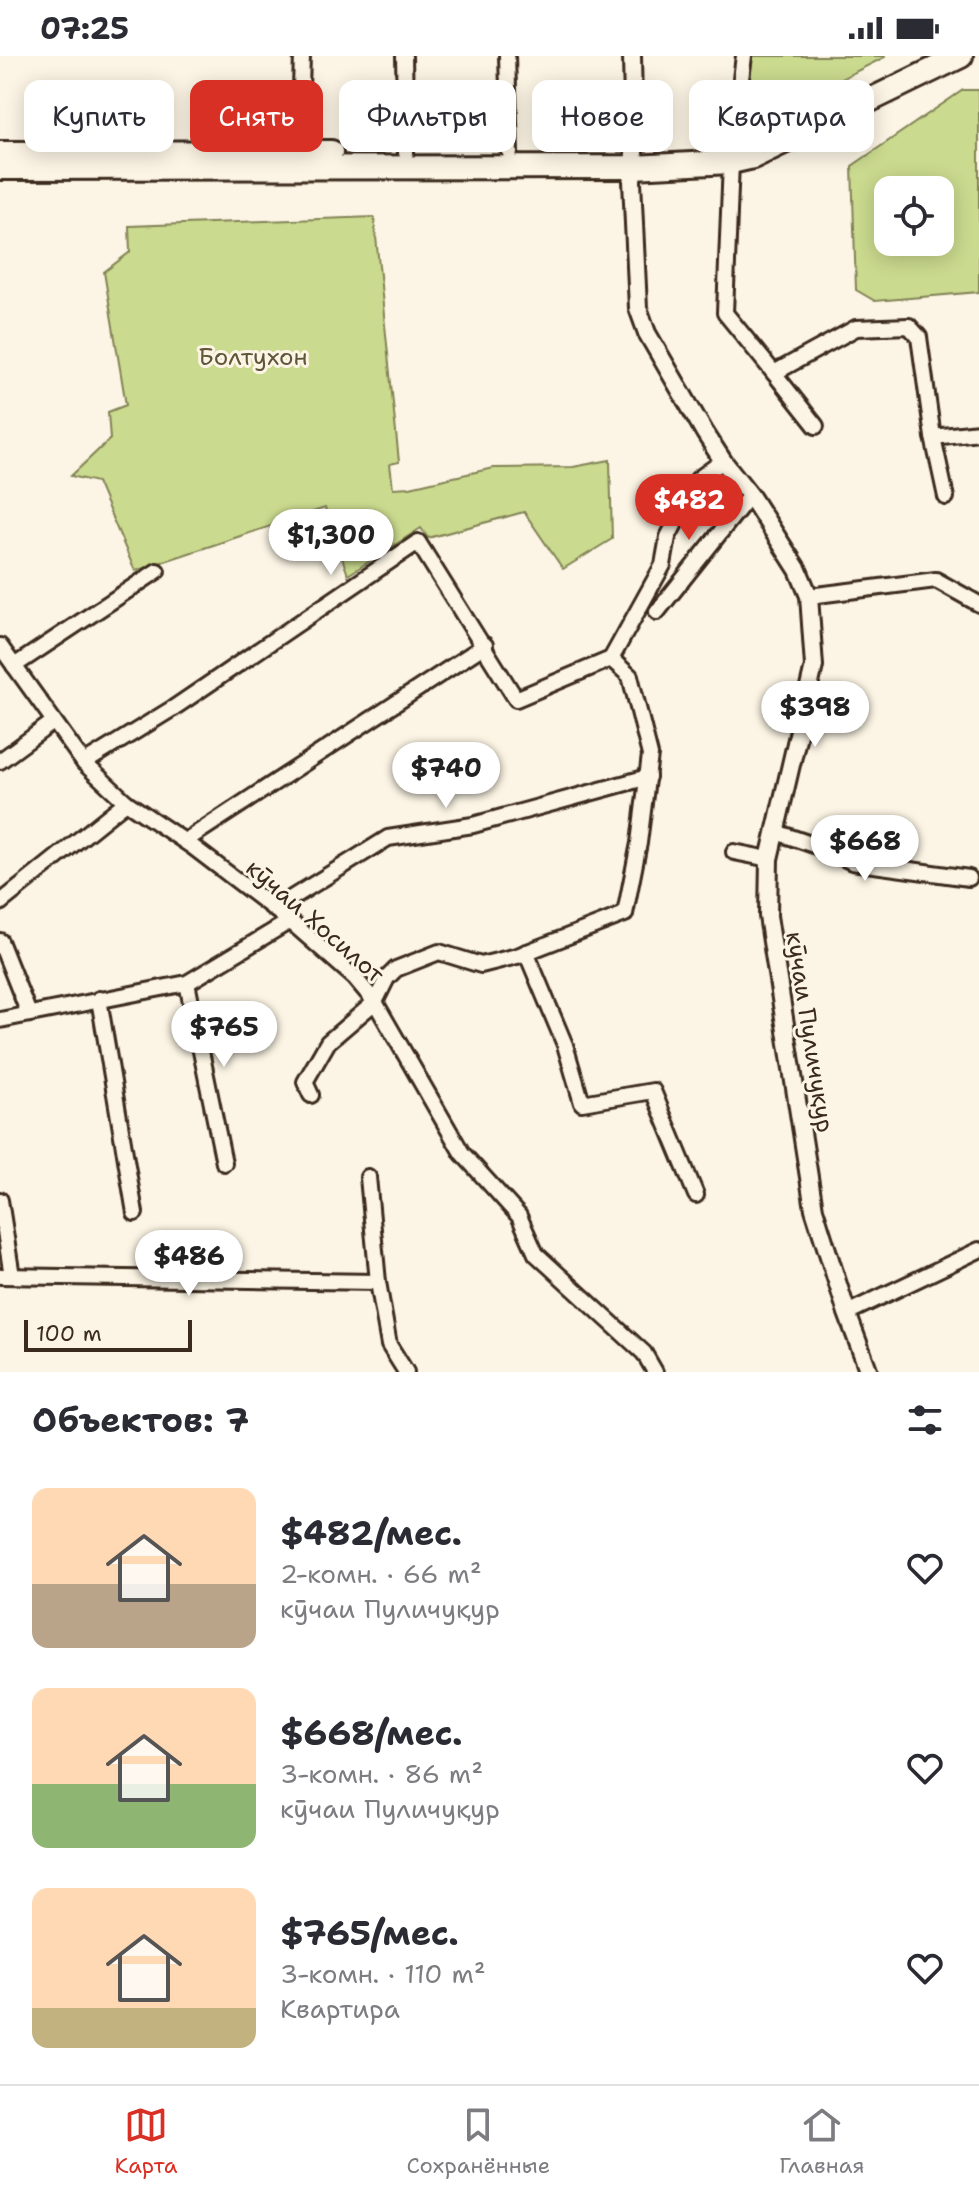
<!DOCTYPE html>
<html lang="ru">
<head>
<meta charset="utf-8">
<style>
  body { margin:0; font-family:"Shantell Sans",sans-serif; background:#f7f7f7; color:#2b2b33; height:100vh; display:flex; flex-direction:column; font-size:30px; white-space:nowrap }
  * { box-sizing:border-box; margin:0 }
  p { font-size:26px; color:#7c7c81 }
  .icon { flex:none; width:44px; height:44px; fill:none; stroke:currentColor; stroke-width:2; stroke-linecap:round; stroke-linejoin:round }
  .map { position:relative; height:1316px; overflow:hidden }
  .side { display:flex; flex-direction:column; background:#fff; flex:1 }
  .side>* { flex:none }
  .banner { position:absolute; left:24px; top:24px; width:932px; height:72px; display:flex; gap:16px }
  .controls { position:absolute; left:874px; top:120px; display:grid; gap:16px }
  .controls a { display:grid; place-items:center; width:80px; height:80px; border-radius:16px; background:#fff; box-shadow:0 4px 20px #0003; font-size:40px }
  .scale { position:absolute; left:24px; bottom:20px; width:168px; box-sizing:border-box; padding-left:8px; border:4px solid #3b2a1e; border-top:0; font-size:22px; line-height:28px; white-space:nowrap; color:#3b2a1e; -webkit-text-stroke:6px #fcf5e5; paint-order:stroke }
  .price { position:absolute; translate:-50% -68px; padding:0 18px; border-radius:28px; background:#fff; color:#222; font-size:26px; line-height:52px; filter:drop-shadow(0 2px 4px #0008) }
  .price::after { content:''; position:absolute; left:50%; top:48px; width:24px; height:18px; margin-left:-12px; background:inherit; clip-path:polygon(0 0,100% 0,50% 100%) }
  .price.current { background:#d93025; color:#fff }
  ul { padding:0; list-style:none }
  li { display:flex; align-items:center; gap:24px; height:200px; padding:0 32px }
  li span { display:grid; place-items:center; flex:none; width:224px; height:160px; border-radius:16px; color:#555 }
  li>.icon { margin-inline-start:auto }
  span .icon { width:96px; height:96px; fill:#fffc; stroke-width:1 }
  li b { font-size:34px }
  h2 { display:flex; justify-content:space-between; align-items:center; height:96px; padding:0 32px; font-size:34px }
  .tag { padding:0 28px; border-radius:16px; background:#fff; box-shadow:0 4px 20px #0003; font-size:28px; line-height:72px }
  .tag.current { background:#d93025; color:#fff }
  .status { display:flex; justify-content:space-between; align-items:center; height:56px; padding:0 40px; background:#fff; direction:ltr }
  .status svg { height:22px; fill:currentColor }
  .dock { display:flex; justify-content:space-around; align-items:center; height:112px; border-top:2px solid #e1e1e2; background:#fff; font-size:22px; color:#7c7c81 }
  .dock a { display:grid; justify-items:center; gap:4px }
  .dock .current { color:#d93025 }
  .map>svg:first-child { display:block }
  .green { fill:#cada8e; stroke:#828256; stroke-width:2; fill-rule:evenodd }
  .lines { fill:none; stroke-linecap:round; stroke-linejoin:round }
  .minor-casing { stroke:#3b2a1e; stroke-width:20 }
  .tertiary-casing { stroke:#3b2a1e; stroke-width:22 }
  .trunk-casing { stroke:#3b2a1e; stroke-width:28 }
  .minor { stroke:#fcf5e5; stroke-width:14 }
  .tertiary { stroke:#fcf5e5; stroke-width:16 }
  .trunk { stroke:#fcf5e5; stroke-width:22 }
  .labels { text-anchor:middle; stroke-width:6; stroke-linejoin:round; paint-order:stroke }
  .park-label { font-size:24px; fill:#5f563a; stroke:#fcf5e5 }
  .street-label { font-size:24px; fill:#3b2a1e; stroke:#fcf5e5 }
</style>
</head>
<body>
<div class="status"><b>07:25</b><svg viewBox="0 0 49 12"><path d="M0 12V9h3v3zM5 12V6h3v6zM10 12V3h3v9zM15 12V0h3v12zM26 1h20v11H26zM47 4h2v5h-2z"/></svg></div>
<div class="map">
<svg width="979" height="1316" viewBox="0 0 979 1316">
  <rect width="100%" height="100%" fill="#fcf5e5"/>
  <filter id="ink" filterUnits="userSpaceOnUse"><feTurbulence type="fractalNoise" baseFrequency=".0125" numOctaves="2"/><feDisplacementMap in="SourceGraphic" scale="16" xChannelSelector="R" yChannelSelector="G"/><feConvolveMatrix kernelMatrix="1 2 1 2 8 2 1 2 1" color-interpolation-filters="sRGB"/></filter>
  <g filter="url(#ink)">
    <g class="green">
      <path d="M747,0H885V1L744,72L739,52Z"/>
      <path d="M963,34H979V236L875,245L856,234L852,110ZM888,134H940V186H888Z"/>
      <path d="M374,161L399,406L390,408L393,432L410,431L493,412L573,411L610,404L612,483L563,513L524,456L428,482L421,472L348,519L325,452L135,515L97,426L71,420L110,383L108,356L126,349L104,216L130,196L129,170Z"/>
    </g>
    <g class="lines">
      <defs>
        <g id="minor">
          <path d="M404,0L406,97"/>
          <path d="M507,0L510,97"/>
          <path d="M732,92L744,0"/>
          <path d="M299,96L302,0"/>
          <path d="M731,106L725,257L774,317L856,272L909,270L919,281L933,381L946,441"/>
          <path d="M774,317L816,370"/>
          <path d="M933,381L979,376"/>
          <path d="M809,540L936,524L979,548"/>
          <path d="M657,556L750,439"/>
          <path d="M0,590L84,707L126,746L193,791L290,865L355,922L375,946L462,1097L519,1160L536,1198L644,1297L655,1316"/>
          <path d="M14,610L157,515"/>
          <path d="M0,705L53,666"/>
          <path d="M84,707L175,651L418,486L516,643L611,603L663,509L668,481L698,423L723,405"/>
          <path d="M776,776L828,794L852,806L969,822"/>
          <path d="M185,785L485,589"/>
          <path d="M734,796L769,803"/>
          <path d="M0,847L126,746"/>
          <path d="M274,853L388,782L473,769L648,721"/>
          <path d="M0,885L29,958"/>
          <path d="M526,896L565,989L582,1047L653,1035L696,1139"/>
          <path d="M187,927L224,1107"/>
          <path d="M99,943L135,1157"/>
          <path d="M0,964L187,927L290,865"/>
          <path d="M311,1039L305,1026L328,986L375,946L387,922L396,913L439,896L481,909L517,900L625,858L639,787L650,699L630,620L611,603"/>
          <path d="M368,1121L378,1226L389,1289L406,1316"/>
          <path d="M0,1144L12,1220"/>
          <path d="M0,1220L378,1226"/>
          <path d="M847,1257L979,1194"/>
        </g>
        <path id="tertiary" d="M632,0L634,97L632,125L638,252L647,277L705,377L723,405L750,439L798,514L809,540L814,610L769,803L768,860L814,1153L847,1257L869,1316"/>
        <g id="trunk">
          <path d="M0,97L331,96"/>
          <path d="M0,112L633,111L731,106L753,101L961,0"/>
        </g>
      </defs>
      <use href="#minor" class="minor-casing"/>
      <use href="#tertiary" class="tertiary-casing"/>
      <use href="#trunk" class="trunk-casing"/>
      <use href="#minor" class="minor"/>
      <use href="#tertiary" class="tertiary"/>
      <use href="#trunk" class="trunk"/>
    </g>
  </g>
  <g class="labels">
    <g class="park-label">
      <text x="253" y="309">Болтухон</text>
    </g>
    <g class="street-label">
      <text transform="translate(315 865) rotate(41)" y="8">кӯчаи Хосилот</text>
      <text transform="translate(810 976) rotate(81)" y="8">кӯчаи Пуличуқур</text>
    </g>
  </g>
</svg>
<div class="controls">
<a><svg class="icon" aria-label="locate" viewBox="0 0 24 24"><circle cx="12" cy="12" r="6"/><path d="M12 2v4M12 18v4M2 12h4M18 12h4"/></svg></a>
</div>
<div class="scale">100 m</div>
<b class="price current" style="left:689px;top:486px">$482</b>
<b class="price" style="left:331px;top:521px">$1,300</b>
<b class="price" style="left:815px;top:693px">$398</b>
<b class="price" style="left:446px;top:754px">$740</b>
<b class="price" style="left:865px;top:827px">$668</b>
<b class="price" style="left:224px;top:1013px">$765</b>
<b class="price" style="left:189px;top:1242px">$486</b>
<div class="banner">
<a class="tag">Купить</a>
<a class="tag current">Снять</a>
<a class="tag">Фильтры</a>
<a class="tag">Новое</a>
<a class="tag">Квартира</a>
</div>
</div>
<section class="side">
<h2>Объектов: 7<svg class="icon" aria-label="filters" viewBox="0 0 24 24"><path d="M4 7h16M4 17h16"/><circle cx="9" cy="7" r="2"/><circle cx="15" cy="17" r="2"/></svg></h2>
<ul>
<li><span style="background:linear-gradient(#ffd9b3 60%,#b9a48a 0)"><svg class="icon" aria-label="home" viewBox="0 0 24 24"><path d="M3 11l9-7 9 7M6 9v11h12V9"/></svg></span><div><b>$482/мес.</b><p>2-комн. · 66 m²</p><p>кӯчаи Пуличуқур</p></div><svg class="icon" aria-label="heart" viewBox="0 0 24 24"><path d="M12 20l-8-8c-3-5 5-10 8-4 3-6 11-1 8 4z"/></svg></li>
<li><span style="background:linear-gradient(#ffd9b3 60%,#8fb573 0)"><svg class="icon" aria-label="home" viewBox="0 0 24 24"><path d="M3 11l9-7 9 7M6 9v11h12V9"/></svg></span><div><b>$668/мес.</b><p>3-комн. · 86 m²</p><p>кӯчаи Пуличуқур</p></div><svg class="icon" aria-label="heart" viewBox="0 0 24 24"><path d="M12 20l-8-8c-3-5 5-10 8-4 3-6 11-1 8 4z"/></svg></li>
<li><span style="background:linear-gradient(#ffd9b3 75%,#c2b280 0)"><svg class="icon" aria-label="home" viewBox="0 0 24 24"><path d="M3 11l9-7 9 7M6 9v11h12V9"/></svg></span><div><b>$765/мес.</b><p>3-комн. · 110 m²</p><p>Квартира</p></div><svg class="icon" aria-label="heart" viewBox="0 0 24 24"><path d="M12 20l-8-8c-3-5 5-10 8-4 3-6 11-1 8 4z"/></svg></li>
</ul>
</section>
<nav class="dock">
<a class="current"><svg class="icon" aria-label="map" viewBox="0 0 24 24"><path d="M3 6l6-2 6 2 6-2v14l-6 2-6-2-6 2zM9 4v14M15 6v14"/></svg>Карта</a>
<a><svg class="icon" aria-label="saved" viewBox="0 0 24 24"><path d="M7 4h10v16l-5-4-5 4z"/></svg>Сохранённые</a>
<a><svg class="icon" aria-label="home" viewBox="0 0 24 24"><path d="M3 11l9-7 9 7M6 9v11h12V9"/></svg>Главная</a>
</nav>
</body>
</html>
